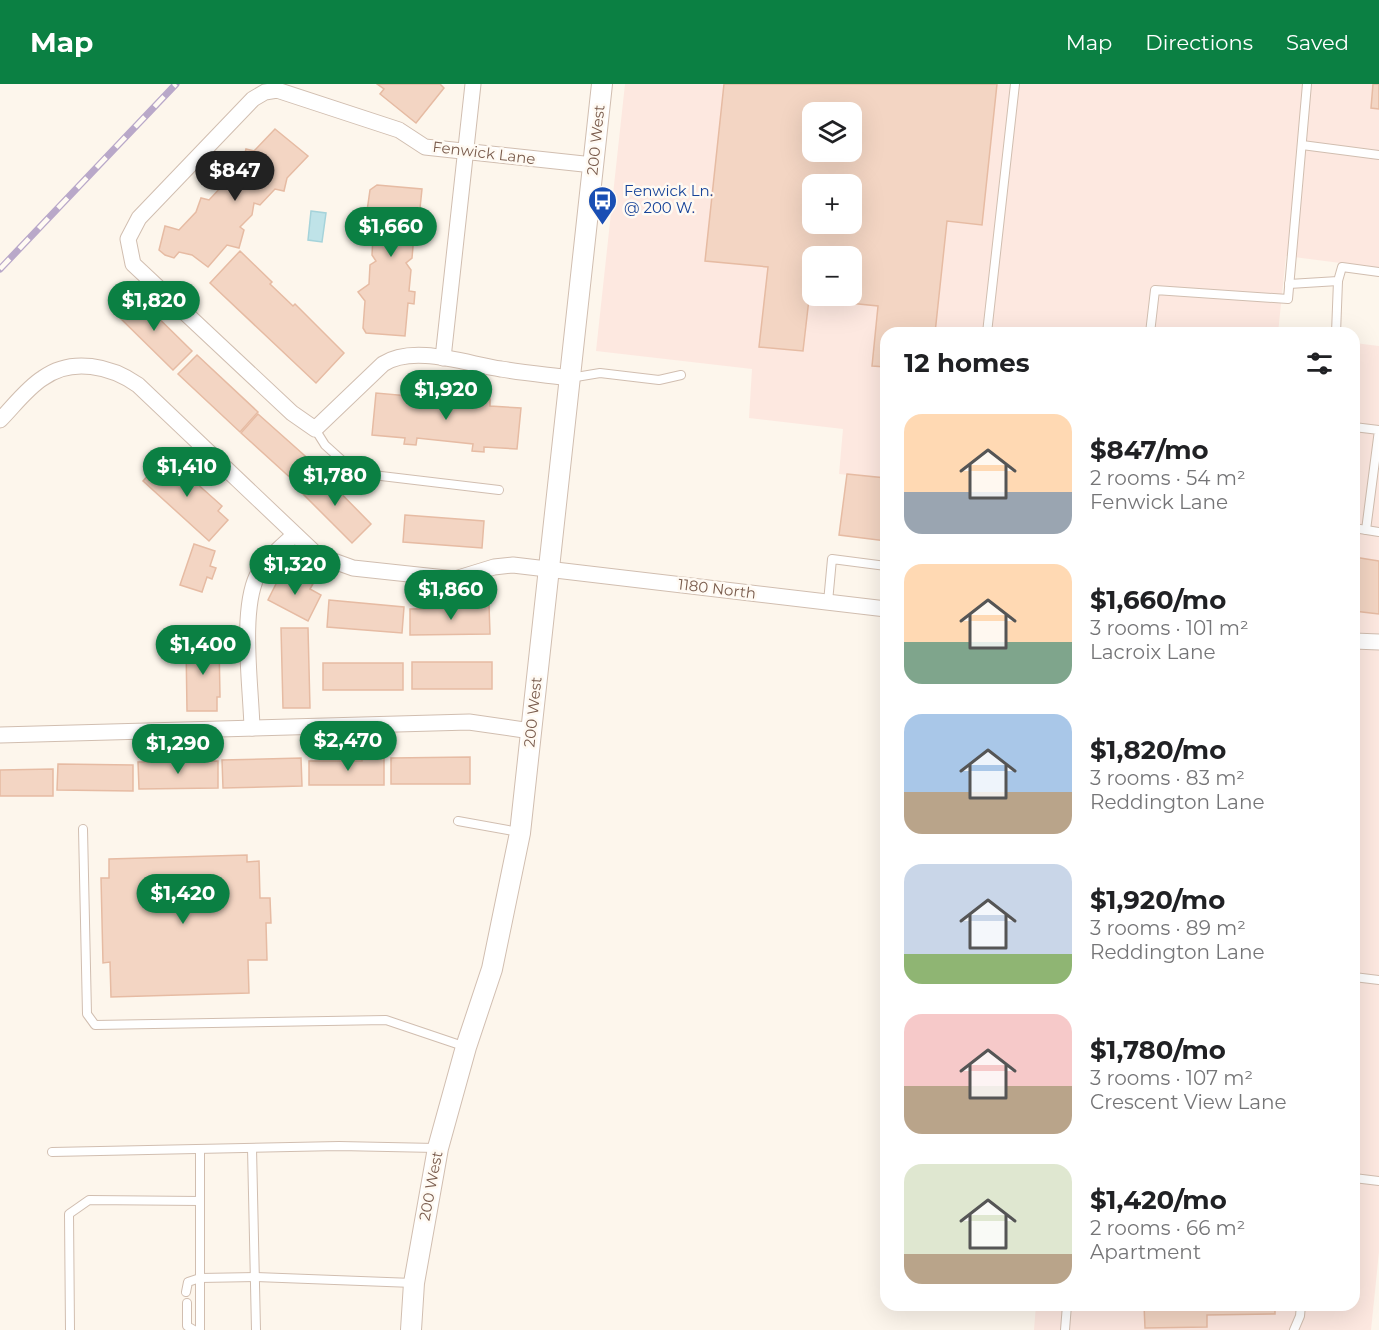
<!DOCTYPE html>
<html lang="en">
<head>
<meta charset="utf-8">
<style>
  body { margin:0; font-family:Montserrat,sans-serif; background:#f6f6f6; color:#202124; height:100vh; display:flex; flex-direction:column; font-size:22px; white-space:nowrap }
  * { box-sizing:border-box; margin:0 }
  p { font-size:20px; color:#757577 }
  .icon { flex:none; width:33px; height:33px; fill:none; stroke:currentColor; stroke-width:2; stroke-linecap:round; stroke-linejoin:round }
  .map { position:relative; flex:1; overflow:hidden }
  .drawer { position:absolute; left:880px; top:243px; width:480px; height:984px; display:flex; flex-direction:column; background:#fff; border-radius:18px; box-shadow:0 6px 24px #0002 }
  .drawer>* { flex:none }
  .controls { position:absolute; left:802px; top:18px; display:grid; gap:12px }
  .controls a { display:grid; place-items:center; width:60px; height:60px; border-radius:12px; background:#fff; box-shadow:0 6px 24px #0002; font-size:30px }
  .price { position:absolute; translate:-50% -51px; padding:0 14px; border-radius:21px; background:#0b8043; color:#fff; font-size:20px; line-height:39px; filter:drop-shadow(0 2px 3px #0008) }
  .price::after { content:''; position:absolute; left:50%; top:36px; width:18px; height:14px; margin-left:-9px; background:inherit; clip-path:polygon(0 0,100% 0,50% 100%) }
  .price.current { background:#222; color:#fff }
  ul { padding:0; list-style:none }
  li { display:flex; align-items:center; gap:18px; height:150px; padding:0 24px }
  li span { display:grid; place-items:center; flex:none; width:168px; height:120px; border-radius:18px; color:#555 }
  li>.icon { margin-inline-start:auto }
  span .icon { width:72px; height:72px; fill:#fffc; stroke-width:1 }
  li b { font-size:26px }
  h2 { display:flex; justify-content:space-between; align-items:center; height:72px; padding:0 24px; font-size:26px }
  header { display:flex; align-items:center; gap:36px; box-sizing:border-box; height:84px; padding:0 30px; background:#0b8043; color:#fff }
  header strong { font-size:28px }
  nav { display:flex; gap:33px; margin-inline-start:auto; font-size:21px }
  .map>svg:first-child { display:block }
  .commercial { fill:#fde8e0; fill-rule:evenodd }
  .water { fill:#bfe3e8; stroke:#a5d3da; stroke-width:1.5 }
  .building { fill:#f3d5c3; stroke:#e6bba3; stroke-width:1.5; fill-rule:evenodd }
  .lines { fill:none; stroke-linecap:round; stroke-linejoin:round }
  .service-casing { stroke:#d1beb0; stroke-width:10 }
  .minor-casing { stroke:#d1beb0; stroke-width:17 }
  .tertiary-casing { stroke:#d1beb0; stroke-width:22 }
  .service { stroke:#fff; stroke-width:8 }
  .minor { stroke:#fff; stroke-width:15 }
  .tertiary { stroke:#fff; stroke-width:20 }
  .rail-casing { stroke:#b9a8c9; stroke-width:7 }
  .rail { stroke:#fffaf3; stroke-width:4.5; stroke-dasharray:14; stroke-linecap:butt }
  .labels { text-anchor:middle; stroke-width:5; stroke-linejoin:round; paint-order:stroke }
  .street-label { font-size:15px; fill:#7a5c4d; stroke:#fffaf3 }
  .transit-label { font-size:15px; fill:#164399; stroke:#fffaf3; text-anchor:start }
</style>
</head>
<body>
<header>
<strong>Map</strong>
<nav><a>Map</a><a>Directions</a><a>Saved</a></nav>
</header>
<div class="map">
<svg width="1379" height="1246" viewBox="0 0 1379 1246">
  <rect width="100%" height="100%" fill="#fdf6ec"/>
  <g class="commercial">
    <path d="M625,0H1379V184L1286,172L1278,249H886V395L839,390L843,345L749,334L752,285L596,267ZM813,28H852V68H813ZM813,100H852V140H813ZM813,172H852V212H813Z"/>
    <path d="M1355,259L1379,262V1168L1371,1246H1034L1036,1221H1354Z"/>
  </g>
  <path class="water" d="M311,127L326,129L322,158L308,156Z"/>
  <g class="building">
    <path d="M377,0H440L444,4L416,39L380,10L384,5Z"/>
    <path d="M724,0H997L982,141L947,137L935,249H886V283L872,282L878,222L809,215L803,267L759,263L768,183L705,177ZM813,28H852V68H813ZM813,100H852V140H813ZM813,172H852V212H813Z"/>
    <path d="M1373,0H1379V25L1371,24Z"/>
    <path d="M275,45L308,72L287,94L284,107L275,105L260,121L254,119L252,131L240,143L244,146L239,164L227,161L208,183L192,171L179,168L174,174L165,171L159,166L165,142L179,146L196,128L201,114L209,116L223,101L229,103L232,92L242,81L246,65L254,67Z"/>
    <path d="M377,101L422,105L419,134L427,144L422,143L421,151H414L412,174L406,179L411,186L409,207L415,208L414,220L408,219L405,252L366,249L363,244L365,217L358,208L369,200L370,181L376,177L372,171L373,152L365,141L370,106Z"/>
    <path d="M240,167L272,198L270,200L293,222L295,220L344,269L316,299L210,199Z"/>
    <path d="M135,211L192,267L173,286L116,230Z"/>
    <path d="M197,271L258,328L240,348L178,290Z"/>
    <path d="M409,307L422,308L421,316L477,320V314L490,315V322L521,324L517,365L484,363V368L472,367L473,360L417,354L416,361L404,360L405,354L372,351L376,309L409,312Z"/>
    <path d="M258,330L313,379L295,398L241,349Z"/>
    <path d="M166,372L222,422L218,427L228,436L209,457L143,397Z"/>
    <path d="M319,387L371,440L352,459L299,406Z"/>
    <path d="M847,390L886,394V457L839,451Z"/>
    <path d="M405,431L484,437L482,464L403,458Z"/>
    <path d="M194,460L215,467L210,482L216,484L212,495L207,493L202,508L180,501Z"/>
    <path d="M1354,473L1379,477V530L1354,527Z"/>
    <path d="M282,488L313,500L310,505L321,511L308,537L268,516Z"/>
    <path d="M329,516L404,523L402,549L327,543Z"/>
    <path d="M489,520L490,550L410,551V525L465,524V521Z"/>
    <path d="M281,544H308L310,624H283Z"/>
    <path d="M219,558L220,613H217V627H187L186,559Z"/>
    <rect x="412" y="578" width="80" height="27"/>
    <rect x="323" y="579" width="80" height="27"/>
    <path d="M362,671L384,672V701H309V677H362Z"/>
    <path d="M470,673V700H391V674Z"/>
    <path d="M301,674L302,702L223,704L222,676Z"/>
    <path d="M218,677V704L139,705L138,678Z"/>
    <path d="M58,680L133,681V707L57,706Z"/>
    <path d="M53,685V712H0V686Z"/>
    <path d="M247,771V778L259,777L260,814H270L271,839H266L267,876H248L249,909L111,913L110,878L103,879L101,794H109V775Z"/>
    <path d="M1144,1221H1275V1230L1207,1231V1243L1145,1244Z"/>
  </g>
  <g class="lines">
    <defs>
      <g id="service">
        <path d="M1302,61L1379,71"/>
        <path d="M1289,200L1338,197L1342,183L1379,188"/>
        <path d="M987,249L1015,0"/>
        <path d="M1150,249L1155,206L1288,215L1307,0"/>
        <path d="M1336,249L1338,197"/>
        <path d="M570,294L600,289L659,296L681,291"/>
        <path d="M1354,343L1379,346L1366,446"/>
        <path d="M315,345L325,361L356,389L499,406"/>
        <path d="M1354,444L1379,448"/>
        <path d="M828,518L832,475L886,482"/>
        <path d="M458,737L519,748"/>
        <path d="M83,745L87,930L95,941L386,936L466,963"/>
        <path d="M1354,893L1379,896"/>
        <path d="M252,1064L256,1246"/>
        <path d="M200,1065V1246"/>
        <path d="M52,1068L339,1062L436,1064"/>
        <path d="M1354,1094L1379,1097"/>
        <path d="M186,1208L188,1198L200,1194L256,1193L413,1199"/>
        <path d="M187,1219V1242L194,1246"/>
        <path d="M70,1246L69,1130L89,1116L200,1117"/>
        <path d="M1065,1246L1067,1221"/>
        <path d="M1294,1246L1300,1232L1301,1221"/>
      </g>
      <g id="minor">
        <path d="M443,274L473,0"/>
        <path d="M570,294C547,291 524,289 501,285C467,280 414,260 383,280L315,345L292,329L133,180L128,155L139,134L253,15L265,8L277,6L399,46L425,63L593,81"/>
        <path d="M0,336C13,323 27,304 43,294C72,273 111,282 138,301L317,471L353,484L455,495L494,483L513,481L886,525"/>
        <path d="M1354,557L1379,558"/>
        <path d="M252,644C251,603 240,528 257,492C265,476 281,463 294,451"/>
        <path d="M0,651L469,638L531,647"/>
      </g>
      <path id="tertiary" d="M411,1246L414,1199L438,1064L466,963L492,885L520,749L602,0"/>
    </defs>
    <use href="#service" class="service-casing"/>
    <use href="#minor" class="minor-casing"/>
    <use href="#tertiary" class="tertiary-casing"/>
    <use href="#service" class="service"/>
    <use href="#minor" class="minor"/>
    <use href="#tertiary" class="tertiary"/>
    <defs>
      <path id="rail" d="M0,185L176,0"/>
    </defs>
    <use href="#rail" class="rail-casing"/>
    <use href="#rail" class="rail"/>
  </g>
  <defs>
    <symbol id="bus-pin" viewBox="-11 -11 22 30"><path d="M0 17L-7.5 6A9.5 9.5 0 1 1 7.5 6Z" fill="#1a4fb4" stroke="#fffaf3"/><path d="M-5-6H5V4H4V6H2V4H-2V6H-4V4H-5ZM-3.5-4V0h7V-4ZM-3.5 1.2v1.5H-2V1.2ZM2 1.2v1.5H3.5V1.2Z" fill="#fff"/></symbol>
  </defs>
  <g fill-rule="evenodd">
    <use href="#bus-pin" x="586" y="100" width="33" height="45"/>
  </g>
  <g class="labels">
    <g class="street-label">
      <text transform="translate(596 56) rotate(-84)" y="5">200 West</text>
      <text transform="translate(484 69) rotate(7)" y="5">Fenwick Lane</text>
      <text transform="translate(717 505) rotate(7)" y="5">1180 North</text>
      <text transform="translate(533 628) rotate(-84)" y="5">200 West</text>
      <text transform="translate(431 1102) rotate(-79)" y="5">200 West</text>
    </g>
    <g class="transit-label">
      <text x="624" y="112">Fenwick Ln.<tspan x="624" dy="17">@ 200 W.</tspan></text>
    </g>
  </g>
</svg>
<div class="controls">
<a><svg class="icon" aria-label="layers" viewBox="0 0 24 24"><path d="M12 4l9 5-9 5-9-5zM3 14l9 5 9-5"/></svg></a>
<a>+</a>
<a>−</a>
</div>
<b class="price current" style="left:235px;top:118px">$847</b>
<b class="price" style="left:391px;top:174px">$1,660</b>
<b class="price" style="left:154px;top:248px">$1,820</b>
<b class="price" style="left:446px;top:337px">$1,920</b>
<b class="price" style="left:187px;top:414px">$1,410</b>
<b class="price" style="left:335px;top:423px">$1,780</b>
<b class="price" style="left:295px;top:512px">$1,320</b>
<b class="price" style="left:451px;top:537px">$1,860</b>
<b class="price" style="left:203px;top:592px">$1,400</b>
<b class="price" style="left:348px;top:688px">$2,470</b>
<b class="price" style="left:178px;top:691px">$1,290</b>
<b class="price" style="left:183px;top:841px">$1,420</b>
<section class="drawer">
<h2>12 homes<svg class="icon" aria-label="filters" viewBox="0 0 24 24"><path d="M4 7h16M4 17h16"/><circle cx="9" cy="7" r="2"/><circle cx="15" cy="17" r="2"/></svg></h2>
<ul>
<li><span style="background:linear-gradient(#ffd9b3 65%,#9aa5b1 0)"><svg class="icon" aria-label="home" viewBox="0 0 24 24"><path d="M3 11l9-7 9 7M6 9v11h12V9"/></svg></span><div><b>$847/mo</b><p>2 rooms · 54 m²</p><p>Fenwick Lane</p></div></li>
<li><span style="background:linear-gradient(#ffd9b3 65%,#7fa58c 0)"><svg class="icon" aria-label="home" viewBox="0 0 24 24"><path d="M3 11l9-7 9 7M6 9v11h12V9"/></svg></span><div><b>$1,660/mo</b><p>3 rooms · 101 m²</p><p>Lacroix Lane</p></div></li>
<li><span style="background:linear-gradient(#a9c7e8 65%,#b9a48a 0)"><svg class="icon" aria-label="home" viewBox="0 0 24 24"><path d="M3 11l9-7 9 7M6 9v11h12V9"/></svg></span><div><b>$1,820/mo</b><p>3 rooms · 83 m²</p><p>Reddington Lane</p></div></li>
<li><span style="background:linear-gradient(#c9d6e8 75%,#8fb573 0)"><svg class="icon" aria-label="home" viewBox="0 0 24 24"><path d="M3 11l9-7 9 7M6 9v11h12V9"/></svg></span><div><b>$1,920/mo</b><p>3 rooms · 89 m²</p><p>Reddington Lane</p></div></li>
<li><span style="background:linear-gradient(#f6c9c9 60%,#b9a48a 0)"><svg class="icon" aria-label="home" viewBox="0 0 24 24"><path d="M3 11l9-7 9 7M6 9v11h12V9"/></svg></span><div><b>$1,780/mo</b><p>3 rooms · 107 m²</p><p>Crescent View Lane</p></div></li>
<li><span style="background:linear-gradient(#dfe7d0 75%,#b9a48a 0)"><svg class="icon" aria-label="home" viewBox="0 0 24 24"><path d="M3 11l9-7 9 7M6 9v11h12V9"/></svg></span><div><b>$1,420/mo</b><p>2 rooms · 66 m²</p><p>Apartment</p></div></li>
</ul>
</section>
</div>
</body>
</html>
